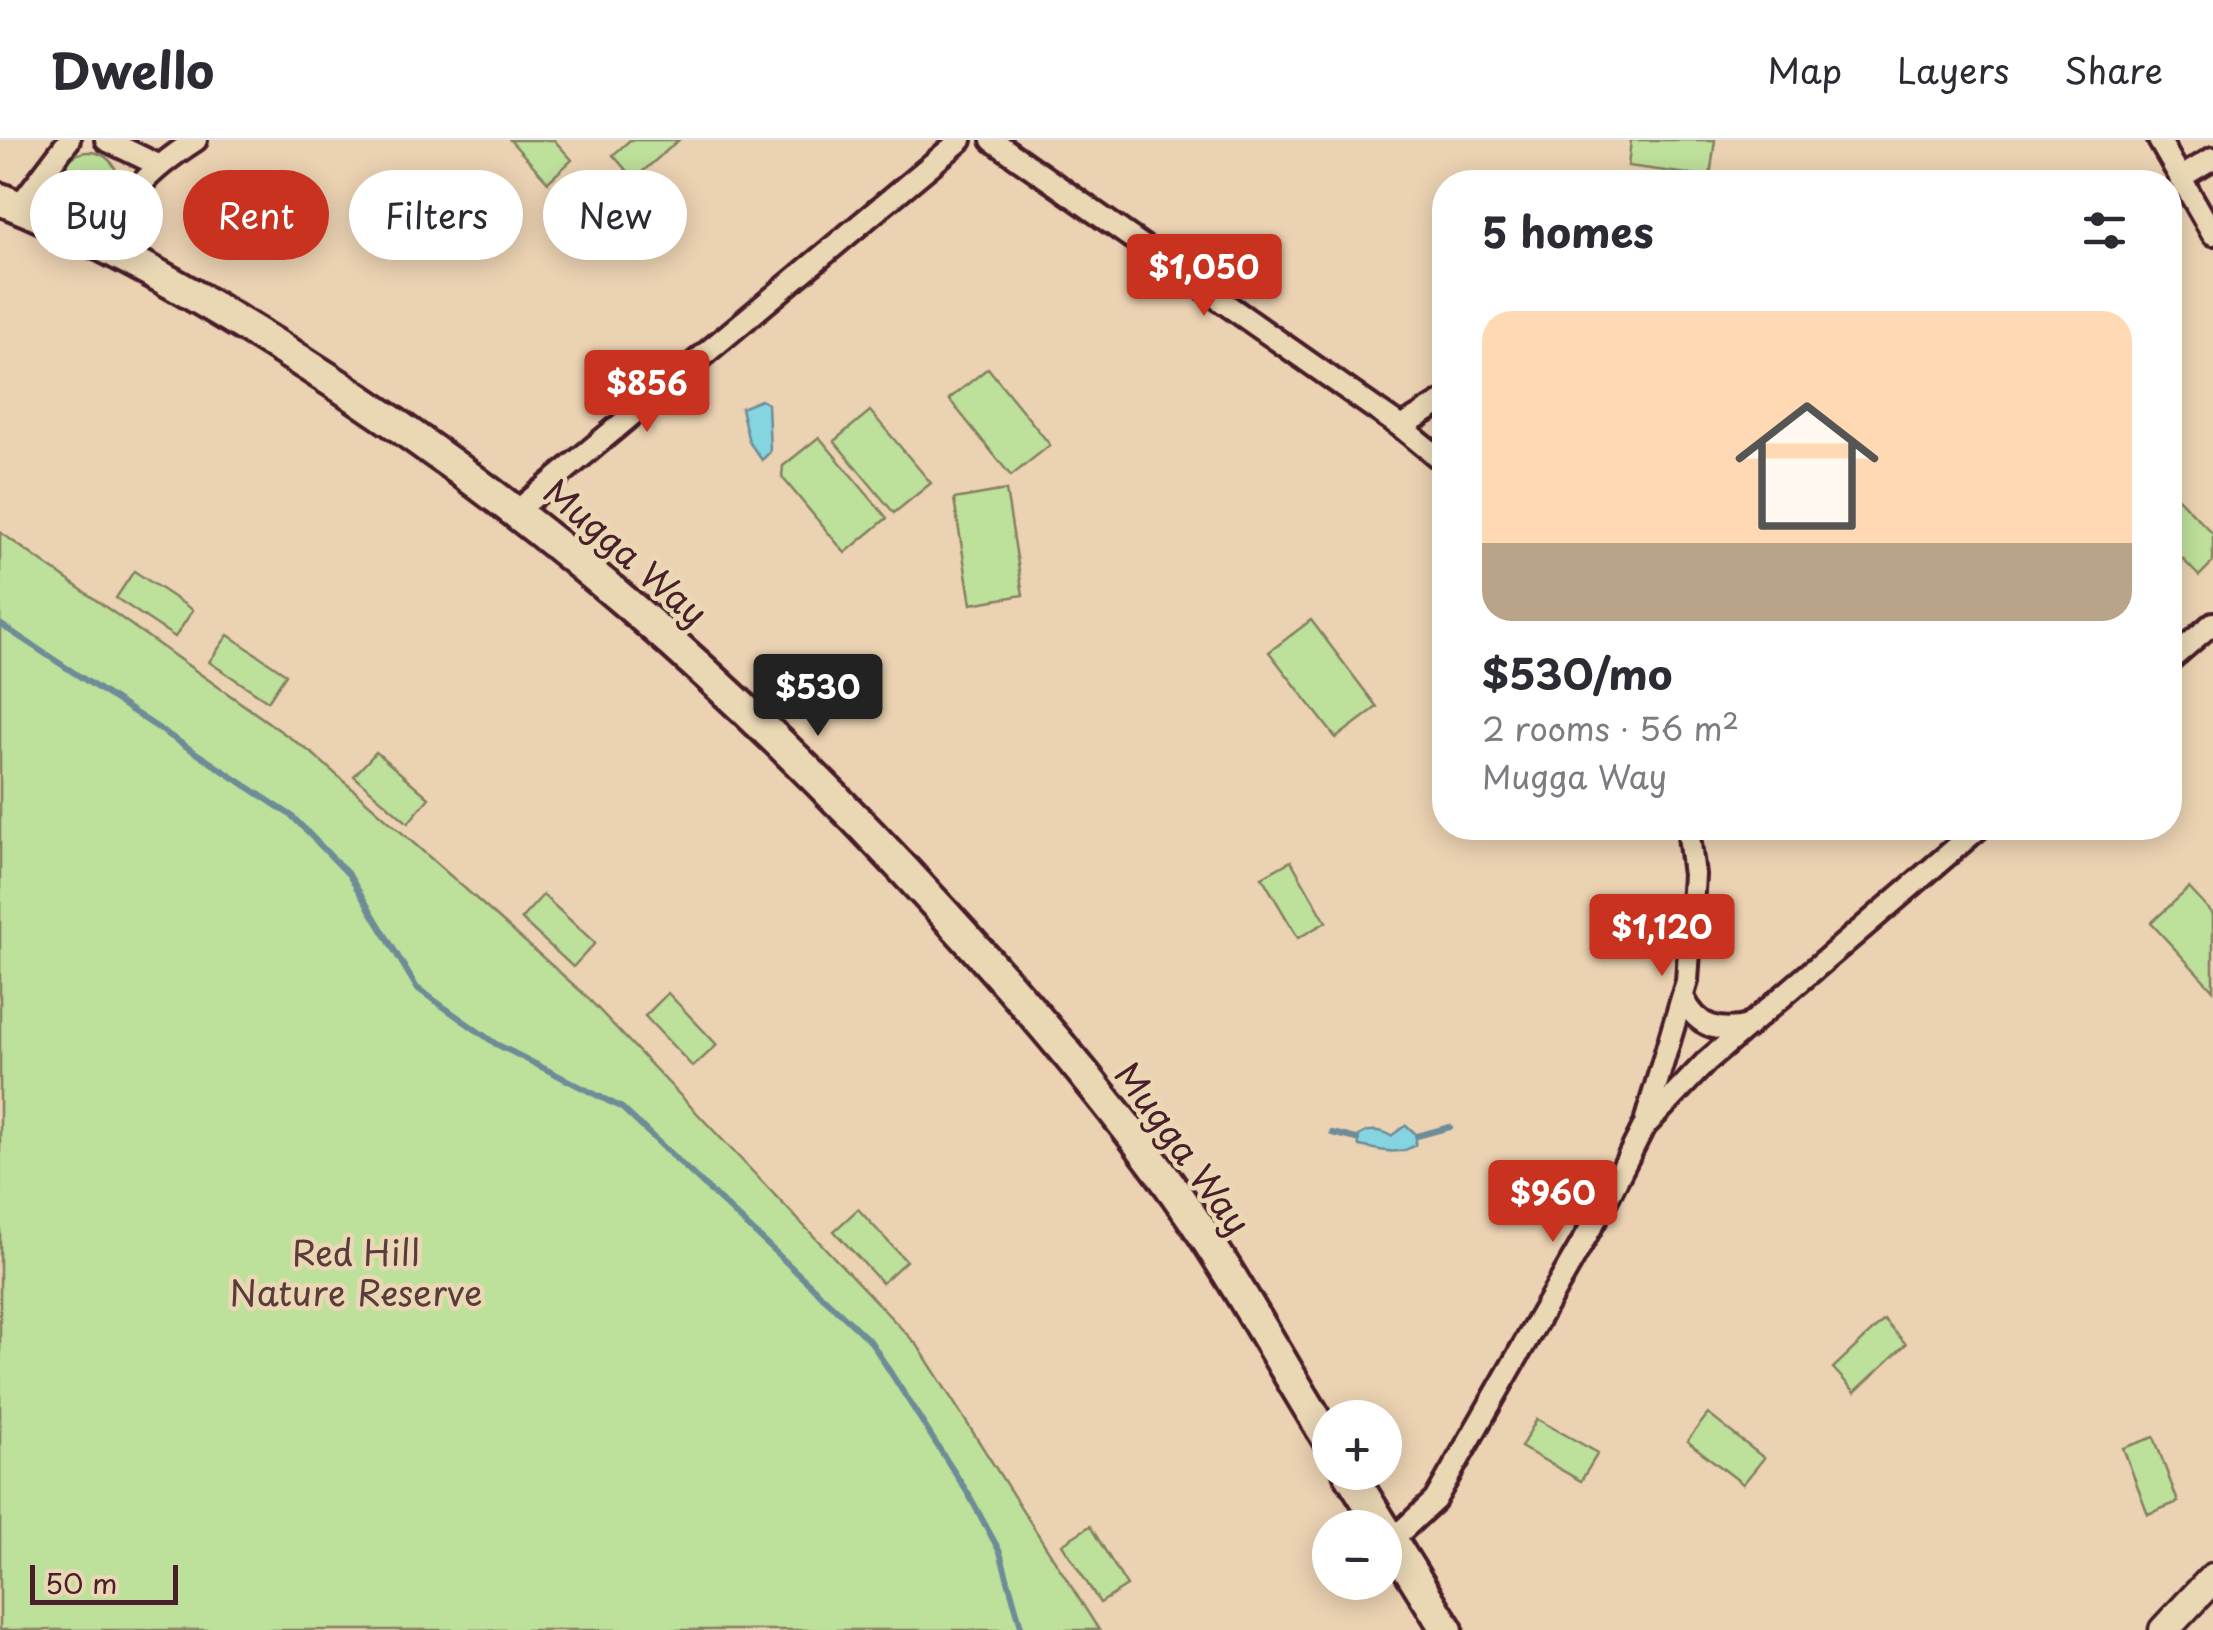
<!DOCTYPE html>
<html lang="en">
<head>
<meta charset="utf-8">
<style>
  body { margin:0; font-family:"Playpen Sans",sans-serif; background:#f7f7f7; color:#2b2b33; height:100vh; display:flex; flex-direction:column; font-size:38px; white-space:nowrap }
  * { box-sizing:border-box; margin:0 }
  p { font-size:32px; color:#7c7c81 }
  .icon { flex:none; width:55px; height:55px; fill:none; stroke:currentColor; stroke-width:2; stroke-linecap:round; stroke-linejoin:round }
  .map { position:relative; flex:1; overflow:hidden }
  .details { position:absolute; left:1432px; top:30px; width:750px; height:670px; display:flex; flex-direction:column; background:#fff; border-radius:40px; box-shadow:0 5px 25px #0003 }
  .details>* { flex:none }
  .guide { position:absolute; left:30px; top:30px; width:950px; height:90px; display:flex; gap:20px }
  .tools { position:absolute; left:1312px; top:1260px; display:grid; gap:20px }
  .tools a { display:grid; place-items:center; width:90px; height:90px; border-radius:50%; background:#fff; box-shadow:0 5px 25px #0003; font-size:50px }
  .scale { position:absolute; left:30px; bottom:25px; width:148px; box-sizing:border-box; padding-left:10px; border:5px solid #4a1f2b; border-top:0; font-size:28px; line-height:35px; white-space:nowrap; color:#4a1f2b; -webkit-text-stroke:8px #ead8b5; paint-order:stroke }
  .price { position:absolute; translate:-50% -85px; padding:0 22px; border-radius:10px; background:#c8321e; color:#fff; font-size:32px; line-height:65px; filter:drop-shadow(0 2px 5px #0008) }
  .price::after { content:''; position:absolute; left:50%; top:60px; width:30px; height:22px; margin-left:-15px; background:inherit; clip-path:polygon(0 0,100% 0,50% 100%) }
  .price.current { background:#222; color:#fff }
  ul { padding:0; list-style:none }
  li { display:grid; align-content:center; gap:20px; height:530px; padding:0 50px }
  li span { display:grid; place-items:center; height:310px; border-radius:30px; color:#555 }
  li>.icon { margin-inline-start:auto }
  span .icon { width:180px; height:180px; fill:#fffc; stroke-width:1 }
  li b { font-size:42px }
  h2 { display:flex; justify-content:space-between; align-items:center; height:120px; padding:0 50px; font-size:42px }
  .chip { padding:0 35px; border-radius:45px; background:#fff; box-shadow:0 5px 25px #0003; font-size:35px; line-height:90px }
  .chip.current { background:#c8321e; color:#fff }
  header { display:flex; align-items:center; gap:60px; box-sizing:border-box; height:140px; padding:0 50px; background:#fff; border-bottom:2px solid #e1e1e2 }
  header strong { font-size:48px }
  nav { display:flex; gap:55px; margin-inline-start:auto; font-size:35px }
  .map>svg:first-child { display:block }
  .green { fill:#bde09a; stroke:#848062; stroke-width:2.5 }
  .water { fill:#84d5df; stroke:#6d8c97; stroke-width:2.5 }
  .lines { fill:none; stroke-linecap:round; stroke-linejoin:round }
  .stream { stroke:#6d8c97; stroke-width:6 }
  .minor-casing { stroke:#4a1f2b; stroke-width:28 }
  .tertiary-casing { stroke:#4a1f2b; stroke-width:35 }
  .secondary-casing { stroke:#4a1f2b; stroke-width:38 }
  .minor { stroke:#ead8b5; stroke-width:20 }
  .tertiary { stroke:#ead8b5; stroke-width:28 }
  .secondary { stroke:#ead8b5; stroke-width:30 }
  .labels { text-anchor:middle; stroke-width:9; stroke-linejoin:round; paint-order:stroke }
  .street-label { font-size:35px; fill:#4a1f2b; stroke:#ead8b5 }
  .park-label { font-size:35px; fill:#5b3c3c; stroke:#ead8b5 }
</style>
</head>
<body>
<header>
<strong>Dwello</strong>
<nav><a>Map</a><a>Layers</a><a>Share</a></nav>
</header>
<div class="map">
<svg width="2213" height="1490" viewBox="0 0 2213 1490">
  <rect width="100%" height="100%" fill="#ebd2b2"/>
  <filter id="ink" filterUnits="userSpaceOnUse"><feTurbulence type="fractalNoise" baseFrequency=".01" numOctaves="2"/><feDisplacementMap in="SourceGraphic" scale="20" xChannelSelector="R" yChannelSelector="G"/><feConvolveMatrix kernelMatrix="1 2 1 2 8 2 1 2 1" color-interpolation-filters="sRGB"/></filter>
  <g filter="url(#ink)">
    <g class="green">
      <path d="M510,0H554L572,20L548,42Z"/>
      <path d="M630,0H679L634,39L613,15Z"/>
      <path d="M1631,0H1715L1710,37L1628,26Z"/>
      <circle cx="89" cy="41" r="29"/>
      <path d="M988,228L1050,305L1011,336L949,259Z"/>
      <path d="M870,271L931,343L894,373L834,301Z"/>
      <path d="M819,297L887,378L845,413L782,337L783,326Z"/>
      <path d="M1006,350L1023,455L971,464L954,359Z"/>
      <path d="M2170,350L2213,394V422L2199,436L2170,406Z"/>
      <path d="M0,392L313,614L584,854L918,1206L1099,1490H0Z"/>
      <path d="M134,431L193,470L175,497L116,458Z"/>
      <path d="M1311,480L1377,567L1336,598L1269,512Z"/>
      <path d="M228,495L286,534L268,561L209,522Z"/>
      <path d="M376,612L429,658L408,683L354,636Z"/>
      <path d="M1291,721L1326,782L1298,798L1262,737Z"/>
      <path d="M2189,748L2213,774V850L2151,783Z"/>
      <path d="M543,755L595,803L573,827L521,779Z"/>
      <path d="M668,853L717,905L693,927L645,876Z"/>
      <path d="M858,1069L906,1121L882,1143L834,1091Z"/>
      <path d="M1884,1180L1906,1204L1855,1252L1833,1228Z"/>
      <path d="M1708,1274L1764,1318L1743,1344L1687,1301Z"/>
      <path d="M1537,1279L1598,1313L1581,1341L1521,1307Z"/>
      <path d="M2154,1297L2178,1362L2148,1374L2123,1308Z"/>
      <path d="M1090,1386L1127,1446L1100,1463L1062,1404Z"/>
    </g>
    <g class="water">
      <path d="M761,260L768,264L770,312L762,320L749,302L741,268Z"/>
      <path d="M1406,985L1417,995L1415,1005C1398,1017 1377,1009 1359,1006L1358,997C1368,988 1380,990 1391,996Z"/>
    </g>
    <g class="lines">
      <g class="stream">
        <path d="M0,484L292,676L349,735L417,848L496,904L622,968L871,1202L969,1355L1000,1412L1022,1490"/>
        <path d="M1332,993L1357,999"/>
        <path d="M1417,996L1450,987"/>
      </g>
      <defs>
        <g id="minor">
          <path d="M106,0L158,25"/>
          <path d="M992,0L1401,287L1445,323"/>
          <path d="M2159,0L2213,94"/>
          <path d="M2180,38L2213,18"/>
          <path d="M19,66L69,0"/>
          <path d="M103,108C128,53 145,33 196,0"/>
          <path d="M1401,287L1445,260"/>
          <path d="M518,370L961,0"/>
          <path d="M2170,520L2213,483"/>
          <path d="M1684,859C1698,888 1720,893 1749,886"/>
          <path d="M1646,979L1687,841L1694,735L1688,688"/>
          <path d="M1393,1399L1435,1360L1605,1063L1643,988L1706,922L1979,688"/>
        </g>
        <path id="tertiary" d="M2164,1490L2213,1438"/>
        <g id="secondary">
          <path d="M0,59C100,99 196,155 287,212C535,368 745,555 942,771C1029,866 1122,974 1194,1080C1243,1152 1284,1229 1330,1302"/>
          <path d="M1349,1332L1447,1490"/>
        </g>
      </defs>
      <use href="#minor" class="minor-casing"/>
      <use href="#tertiary" class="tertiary-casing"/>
      <use href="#secondary" class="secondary-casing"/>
      <use href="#minor" class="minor"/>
      <use href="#tertiary" class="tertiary"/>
      <use href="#secondary" class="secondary"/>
    </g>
  </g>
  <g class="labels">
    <g class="street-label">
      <text transform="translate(625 413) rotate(41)" y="12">Mugga Way</text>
      <text transform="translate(1182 1009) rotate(54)" y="12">Mugga Way</text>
    </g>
    <g class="park-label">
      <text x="356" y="1126">Red Hill<tspan x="356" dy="40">Nature Reserve</tspan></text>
    </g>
  </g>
</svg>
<div class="tools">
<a>+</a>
<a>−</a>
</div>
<div class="scale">50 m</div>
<b class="price" style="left:1204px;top:179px">$1,050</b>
<b class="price" style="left:647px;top:295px">$856</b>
<b class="price current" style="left:818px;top:599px">$530</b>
<b class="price" style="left:1662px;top:839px">$1,120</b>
<b class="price" style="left:1553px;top:1105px">$960</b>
<div class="guide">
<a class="chip">Buy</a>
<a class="chip current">Rent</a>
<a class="chip">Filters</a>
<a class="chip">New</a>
</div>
<section class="details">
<h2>5 homes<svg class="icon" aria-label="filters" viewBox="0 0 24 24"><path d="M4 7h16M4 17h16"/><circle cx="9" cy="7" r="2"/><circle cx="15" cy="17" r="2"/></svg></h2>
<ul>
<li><span style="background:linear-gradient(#ffd9b3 75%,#b9a48a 0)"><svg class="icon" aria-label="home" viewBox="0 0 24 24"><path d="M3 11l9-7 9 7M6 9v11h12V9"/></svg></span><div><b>$530/mo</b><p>2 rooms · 56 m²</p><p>Mugga Way</p></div></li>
</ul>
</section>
</div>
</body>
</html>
